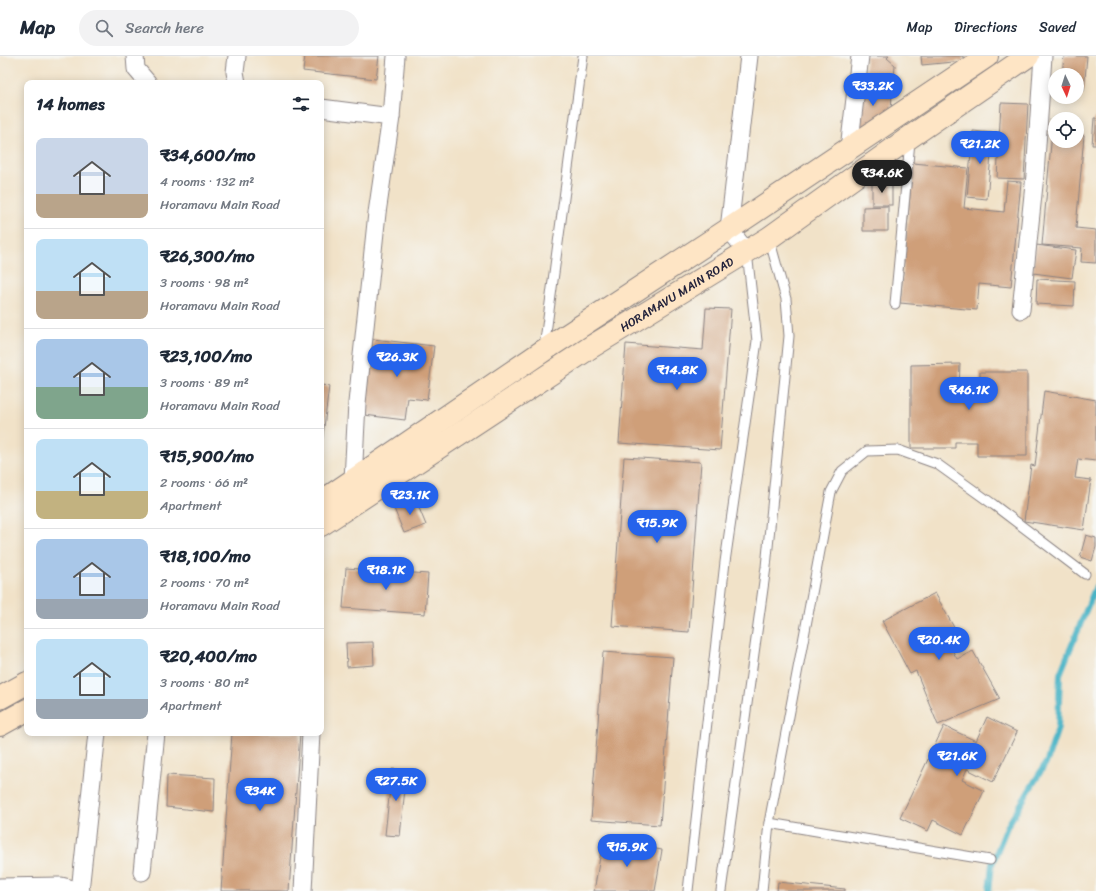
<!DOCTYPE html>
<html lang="en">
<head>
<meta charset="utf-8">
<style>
  body { margin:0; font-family:Sriracha,sans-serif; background:#f2f2f3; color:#1f2937; height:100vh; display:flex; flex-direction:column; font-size:15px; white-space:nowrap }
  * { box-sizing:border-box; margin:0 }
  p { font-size:13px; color:#747a83 }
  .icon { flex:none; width:22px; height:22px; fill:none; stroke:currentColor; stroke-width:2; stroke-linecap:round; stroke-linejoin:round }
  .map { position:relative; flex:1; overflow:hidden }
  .details { position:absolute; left:24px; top:24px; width:300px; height:656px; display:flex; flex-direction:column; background:#fff; border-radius:8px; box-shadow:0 2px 10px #0003 }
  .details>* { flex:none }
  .needle { width:26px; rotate:176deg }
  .buttons { position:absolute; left:1048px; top:12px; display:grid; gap:8px }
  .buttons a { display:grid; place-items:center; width:36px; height:36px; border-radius:50%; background:#fff; box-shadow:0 2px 10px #0003; font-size:20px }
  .price { position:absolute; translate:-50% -34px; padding:0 9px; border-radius:14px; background:#2563eb; color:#fff; font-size:13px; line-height:26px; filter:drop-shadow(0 1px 2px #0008) }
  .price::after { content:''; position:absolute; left:50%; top:24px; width:12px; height:9px; margin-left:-6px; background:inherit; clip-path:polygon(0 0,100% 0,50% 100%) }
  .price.on { background:#222; color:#fff }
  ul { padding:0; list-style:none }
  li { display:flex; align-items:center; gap:12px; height:100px; padding:0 12px }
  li+li { border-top:1px solid #e0e1e3 }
  li span { display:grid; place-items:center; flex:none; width:112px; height:80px; border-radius:8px; color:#555 }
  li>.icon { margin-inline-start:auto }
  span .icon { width:48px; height:48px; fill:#fffc; stroke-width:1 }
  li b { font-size:17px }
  h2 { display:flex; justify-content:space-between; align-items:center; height:48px; padding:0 12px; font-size:17px }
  header { display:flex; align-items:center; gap:24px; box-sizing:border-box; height:56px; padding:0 20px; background:#fff; border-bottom:1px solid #e0e1e3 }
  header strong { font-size:19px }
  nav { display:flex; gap:22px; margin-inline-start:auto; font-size:14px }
  .search { width:280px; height:36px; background:#f2f2f3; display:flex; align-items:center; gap:10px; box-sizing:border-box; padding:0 14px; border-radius:22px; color:#747a83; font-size:15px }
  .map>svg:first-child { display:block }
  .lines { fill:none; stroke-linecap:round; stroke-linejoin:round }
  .stream { stroke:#49b4c6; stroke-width:6 }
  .building { fill:#cf9f79 }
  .lane-casing { stroke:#8a8282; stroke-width:11 }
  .street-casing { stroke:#8a8282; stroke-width:19 }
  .secondary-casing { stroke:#8a8282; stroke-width:24 }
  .lane { stroke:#fff; stroke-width:9 }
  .street { stroke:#fff; stroke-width:17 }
  .secondary { stroke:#fee5c5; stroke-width:22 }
  .labels { text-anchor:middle; stroke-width:3; stroke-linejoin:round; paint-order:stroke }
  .street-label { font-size:12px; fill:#22223b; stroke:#f6f6f2 }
</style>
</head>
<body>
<header>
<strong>Map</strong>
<div class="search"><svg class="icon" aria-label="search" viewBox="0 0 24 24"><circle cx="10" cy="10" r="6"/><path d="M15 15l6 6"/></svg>Search here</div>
<nav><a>Map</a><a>Directions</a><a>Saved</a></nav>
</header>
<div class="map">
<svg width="1096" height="835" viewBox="0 0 1096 835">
  <rect width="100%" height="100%" fill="#f6f6f2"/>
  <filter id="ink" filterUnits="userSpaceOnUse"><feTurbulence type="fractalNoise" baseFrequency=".025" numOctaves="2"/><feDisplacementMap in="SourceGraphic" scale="8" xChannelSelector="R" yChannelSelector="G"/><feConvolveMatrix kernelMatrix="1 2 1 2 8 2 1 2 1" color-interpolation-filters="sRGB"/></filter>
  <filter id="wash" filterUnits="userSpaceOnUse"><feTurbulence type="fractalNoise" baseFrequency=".012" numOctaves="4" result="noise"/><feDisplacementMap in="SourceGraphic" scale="16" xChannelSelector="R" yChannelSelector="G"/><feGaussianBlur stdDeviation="0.9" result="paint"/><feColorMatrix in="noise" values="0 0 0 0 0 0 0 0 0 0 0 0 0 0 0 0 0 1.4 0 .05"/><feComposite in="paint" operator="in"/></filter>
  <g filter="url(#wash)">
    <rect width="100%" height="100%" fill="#f1e2c8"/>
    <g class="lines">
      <path class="stream" d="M989,835L992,808L1007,771L1047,705L1058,672L1060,618L1096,530"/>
    </g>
    <g id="blocks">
      <g class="building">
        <path d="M305,0H379L376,23L303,15Z"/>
        <path d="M866,0H889L887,2L895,9L894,23L883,31L865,17Z"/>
        <path d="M921,0H963V5L922,9Z"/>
        <path d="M1064,0H1087L1084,35H1077V19H1062Z"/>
        <path d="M861,34L892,37L891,56L857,75Z"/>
        <path d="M1001,47L1028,48L1024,123L997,122Z"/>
        <path d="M1094,62H1096V89H1092Z"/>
        <path d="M973,75L993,77L987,143L967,141Z"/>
        <path d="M1052,76H1055V85H1077V78L1084,79L1076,172L1096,174V207L1081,206L1082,192L1042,189Z"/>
        <path d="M913,107L968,112L964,152L1004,156L1007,125L1021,126L1011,231L979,228L977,254L900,247Z"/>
        <rect x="872" y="126" width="20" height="23"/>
        <path d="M888,150V175H863V151Z"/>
        <path d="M1036,189L1076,194L1072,222L1033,217Z"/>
        <path d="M1037,223L1075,225L1074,250L1036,248Z"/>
        <path d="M706,252L731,253L720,394L619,387L626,288L703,294Z"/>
        <path d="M373,283L434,290L427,344L408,342L405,364L364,359Z"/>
        <path d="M960,308L959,334H980V316H1027V400H977V386H955V392H911V309Z"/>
        <path d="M321,329L329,330L322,388H321Z"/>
        <path d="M1044,335L1096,344V405L1078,403L1075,422L1091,424L1084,474L1024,465L1031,409L1035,410Z"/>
        <path d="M624,401L701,406L689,576L612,570Z"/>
        <path d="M415,442L426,469L404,477L393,450Z"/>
        <path d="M1086,479L1096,482V491L1092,505L1080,501Z"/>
        <path d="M346,512L428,518L425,558L343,552Z"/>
        <path d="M935,537L957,577L946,583L957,603L973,595L1000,643L938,669L916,615L910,618L882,565Z"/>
        <path d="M373,586L374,609L347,611L346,587Z"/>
        <path d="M603,596L673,601L660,769L591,764Z"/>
        <path d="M987,661L1017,676L993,726L967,713L962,724L984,735L963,779L933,764L928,775L900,762L944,670L976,685Z"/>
        <path d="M232,677H300L289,835H221Z"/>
        <path d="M392,713L407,714L400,780L385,779Z"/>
        <path d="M167,719L215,722L214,756L166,751Z"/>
        <path d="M603,784L662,794L655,835H594Z"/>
        <path d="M778,826L845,833V835H777Z"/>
      </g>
    </g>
  </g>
  <g filter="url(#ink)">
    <use href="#blocks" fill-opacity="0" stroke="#8a8282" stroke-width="1"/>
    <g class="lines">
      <defs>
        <g id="lane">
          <path d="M895,248L910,85"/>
          <path d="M544,292L583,0"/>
          <path d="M769,767L990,804"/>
          <path d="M688,835L725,506L757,285L747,196"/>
          <path d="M721,835L766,511L789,280L786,243L769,182"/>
          <path d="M762,835L769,767L831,436L842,415L867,395L898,394L937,408L994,449L1085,518"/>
        </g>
        <g id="street">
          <path d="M135,0L136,13L148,27"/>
          <path d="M237,27L235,16L237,0"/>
          <path d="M321,52L391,61L377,157L357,347L353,424L357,431"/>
          <path d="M391,61L396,0"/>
          <path d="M849,93L860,0"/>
          <path d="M747,196L729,173L749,0"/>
          <path d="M1021,254L1035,119L1043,0"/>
          <path d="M142,816L156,677"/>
          <path d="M0,831L61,830L81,835"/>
          <path d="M80,835L97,677"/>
          <path d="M303,835L311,677"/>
        </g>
        <g id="secondary">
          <path d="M321,446L543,295L729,173L987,0"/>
          <path id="s1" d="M321,469L591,291L769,182L910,81L1028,0"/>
          <path d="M0,642L27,627"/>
          <path d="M0,669L27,654"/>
        </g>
      </defs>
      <use href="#lane" class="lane-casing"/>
      <use href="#street" class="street-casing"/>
      <use href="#secondary" class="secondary-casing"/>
      <use href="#lane" class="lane"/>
      <use href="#street" class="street"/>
      <use href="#secondary" class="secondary"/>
    </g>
  </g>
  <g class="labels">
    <g class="street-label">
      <text dy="4" stroke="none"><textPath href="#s1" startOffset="424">HORAMAVU MAIN ROAD</textPath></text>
    </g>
  </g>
</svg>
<div class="buttons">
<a><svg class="needle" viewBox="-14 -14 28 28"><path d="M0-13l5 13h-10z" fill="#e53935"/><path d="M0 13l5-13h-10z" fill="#747a83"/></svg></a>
<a><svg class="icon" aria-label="locate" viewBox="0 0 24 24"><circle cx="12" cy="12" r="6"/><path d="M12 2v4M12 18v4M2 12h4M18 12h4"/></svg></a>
</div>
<b class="price" style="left:873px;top:51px">₹33.2K</b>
<b class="price" style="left:980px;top:109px">₹21.2K</b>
<b class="price on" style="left:882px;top:138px">₹34.6K</b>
<b class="price" style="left:397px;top:322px">₹26.3K</b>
<b class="price" style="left:677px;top:335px">₹14.8K</b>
<b class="price" style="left:969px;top:355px">₹46.1K</b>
<b class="price" style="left:410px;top:460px">₹23.1K</b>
<b class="price" style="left:657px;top:488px">₹15.9K</b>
<b class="price" style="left:386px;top:535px">₹18.1K</b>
<b class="price" style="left:939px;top:605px">₹20.4K</b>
<b class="price" style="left:957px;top:721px">₹21.6K</b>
<b class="price" style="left:396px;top:746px">₹27.5K</b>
<b class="price" style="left:260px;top:756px">₹34K</b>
<b class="price" style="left:627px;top:812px">₹15.9K</b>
<section class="details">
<h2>14 homes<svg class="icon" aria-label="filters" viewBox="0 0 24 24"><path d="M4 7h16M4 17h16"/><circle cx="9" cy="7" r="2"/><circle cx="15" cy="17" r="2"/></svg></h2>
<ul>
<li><span style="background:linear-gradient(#c9d6e8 70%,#b9a48a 0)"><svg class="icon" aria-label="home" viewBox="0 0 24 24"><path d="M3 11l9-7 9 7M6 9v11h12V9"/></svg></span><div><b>₹34,600/mo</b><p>4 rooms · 132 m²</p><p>Horamavu Main Road</p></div></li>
<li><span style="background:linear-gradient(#bfe0f5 65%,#b9a48a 0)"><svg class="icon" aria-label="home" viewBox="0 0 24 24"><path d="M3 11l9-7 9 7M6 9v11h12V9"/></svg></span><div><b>₹26,300/mo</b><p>3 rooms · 98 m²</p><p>Horamavu Main Road</p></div></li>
<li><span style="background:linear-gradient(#a9c7e8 60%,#7fa58c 0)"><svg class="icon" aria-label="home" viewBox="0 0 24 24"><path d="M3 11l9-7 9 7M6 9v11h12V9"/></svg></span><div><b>₹23,100/mo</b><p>3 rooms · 89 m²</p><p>Horamavu Main Road</p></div></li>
<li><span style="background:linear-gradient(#bfe0f5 65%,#c2b280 0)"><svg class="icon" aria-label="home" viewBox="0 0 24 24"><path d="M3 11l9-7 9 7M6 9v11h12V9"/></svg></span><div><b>₹15,900/mo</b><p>2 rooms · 66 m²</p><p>Apartment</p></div></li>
<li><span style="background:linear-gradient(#a9c7e8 75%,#9aa5b1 0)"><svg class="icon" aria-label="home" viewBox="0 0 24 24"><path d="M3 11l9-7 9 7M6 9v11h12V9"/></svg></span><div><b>₹18,100/mo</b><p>2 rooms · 70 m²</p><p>Horamavu Main Road</p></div></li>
<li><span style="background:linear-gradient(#bfe0f5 75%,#9aa5b1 0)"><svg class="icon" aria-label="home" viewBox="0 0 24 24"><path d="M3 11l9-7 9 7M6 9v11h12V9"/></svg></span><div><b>₹20,400/mo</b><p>3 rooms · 80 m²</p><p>Apartment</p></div></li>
</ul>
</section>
</div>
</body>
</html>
